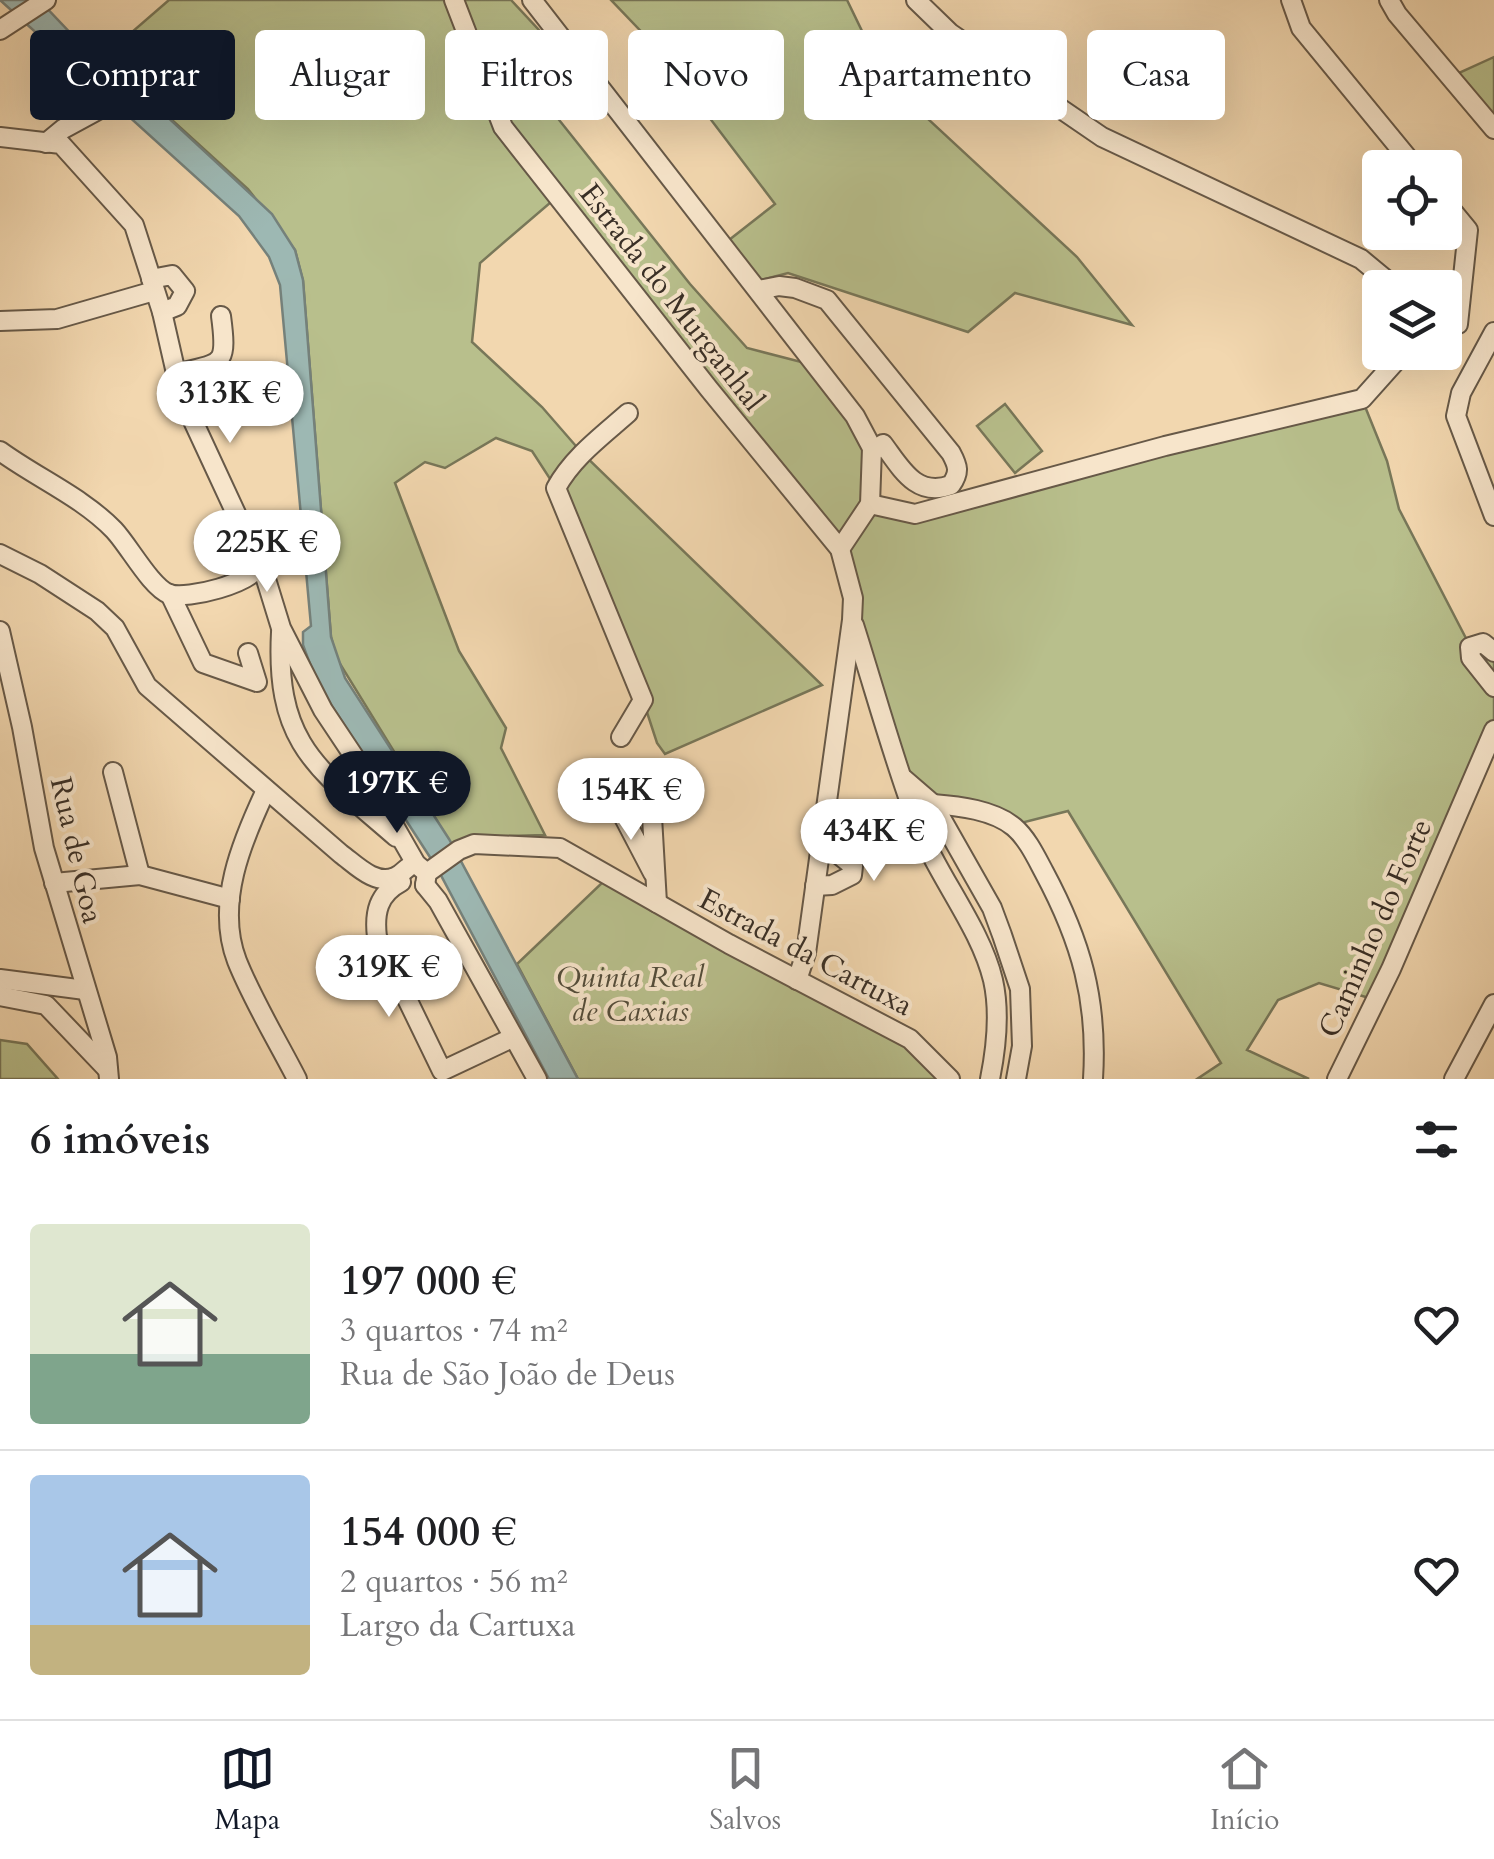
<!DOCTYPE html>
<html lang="pt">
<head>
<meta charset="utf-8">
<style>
  body { margin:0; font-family:Cardo,serif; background:#f2f2f2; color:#202124; height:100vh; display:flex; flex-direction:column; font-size:38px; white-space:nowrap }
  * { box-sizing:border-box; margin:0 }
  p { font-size:32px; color:#757577 }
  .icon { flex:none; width:55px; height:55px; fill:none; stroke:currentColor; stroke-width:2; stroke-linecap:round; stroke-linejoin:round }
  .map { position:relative; height:1079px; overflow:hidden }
  .details { display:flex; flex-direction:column; background:#fff; flex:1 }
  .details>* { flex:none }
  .banner { position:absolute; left:30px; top:30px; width:1435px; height:90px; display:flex; gap:20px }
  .buttons { position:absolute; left:1362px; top:150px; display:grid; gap:20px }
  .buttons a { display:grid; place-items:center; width:100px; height:100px; border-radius:10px; background:#fff; box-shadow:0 10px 40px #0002; font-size:50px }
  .price { position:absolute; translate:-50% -85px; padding:0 22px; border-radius:35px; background:#fff; color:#222; font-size:32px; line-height:65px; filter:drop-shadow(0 2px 5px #0008) }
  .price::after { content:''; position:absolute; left:50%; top:60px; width:30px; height:22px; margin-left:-15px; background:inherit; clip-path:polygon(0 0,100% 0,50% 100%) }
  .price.on { background:#111827; color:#fff }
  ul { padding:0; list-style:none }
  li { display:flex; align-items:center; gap:30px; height:250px; padding:0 30px }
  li+li { border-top:2px solid #e0e0e0 }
  li span { display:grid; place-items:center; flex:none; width:280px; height:200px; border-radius:10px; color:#555 }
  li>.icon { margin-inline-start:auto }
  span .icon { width:120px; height:120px; fill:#fffc; stroke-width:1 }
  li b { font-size:42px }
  h2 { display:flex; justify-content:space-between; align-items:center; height:120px; padding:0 30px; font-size:42px }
  .pill { padding:0 35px; border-radius:10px; background:#fff; box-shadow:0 10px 40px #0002; font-size:35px; line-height:90px }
  .pill.on { background:#111827; color:#fff }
  .dock { display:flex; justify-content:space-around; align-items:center; height:140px; border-top:2px solid #e0e0e0; background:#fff; font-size:28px; color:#757577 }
  .dock a { display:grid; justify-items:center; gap:5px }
  .dock .on { color:#111827 }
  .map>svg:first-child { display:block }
  .green { fill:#b8bf8c; stroke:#787759; stroke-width:2.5 }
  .water { fill:#9db8b3; stroke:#75817b; stroke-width:2.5 }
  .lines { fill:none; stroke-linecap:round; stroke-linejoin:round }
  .minor-casing { stroke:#675948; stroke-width:22 }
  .minor { stroke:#f7e5cb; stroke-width:18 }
  .labels { text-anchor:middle; stroke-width:8; stroke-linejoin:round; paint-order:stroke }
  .street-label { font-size:30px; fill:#392f26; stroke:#f7e5cb }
  .park-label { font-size:30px; font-style:italic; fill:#524c3a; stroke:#f7e5cb }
</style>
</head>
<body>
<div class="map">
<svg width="1494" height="1079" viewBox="0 0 1494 1079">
  <rect width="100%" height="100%" fill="#f2d7af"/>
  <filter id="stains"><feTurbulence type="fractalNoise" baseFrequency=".002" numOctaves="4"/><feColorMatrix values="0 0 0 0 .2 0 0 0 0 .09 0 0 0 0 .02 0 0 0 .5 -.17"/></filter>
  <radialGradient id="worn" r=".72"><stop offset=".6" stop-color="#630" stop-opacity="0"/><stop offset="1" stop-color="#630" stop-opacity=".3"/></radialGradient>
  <g class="green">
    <path d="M169,0H511L551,43L520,71L690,284L747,348L817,366L872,448L870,504L915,514L1362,399L1387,461L1399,509L1470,646L1494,652V730L1369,998L1319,983L1278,1000L1247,1050L1309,1079H1197L1221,1063L1068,811L1017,824L907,792L840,549L551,202L480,263L472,342L542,407L582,453L822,685L665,754L657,743L643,700L556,488L532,451L496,438L445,468L425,462L395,483L459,651L506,728L501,748L545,835L470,837L451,844L337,659L331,637L303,281L295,250L248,189L106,60L117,45Z"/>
    <path d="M611,0H847L878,64L901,94L1077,257L1132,325L1015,293L968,332L788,273L761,280L729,240L775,204L655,46Z"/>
    <path d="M1494,57V131L1450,77Z"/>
    <path d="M1005,404L1042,451L1015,473L977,426Z"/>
    <path d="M605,880L909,1045L937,1079H578L517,964Z"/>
    <path d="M0,1040L27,1044L58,1079H0Z"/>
  </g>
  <path class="water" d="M0,0H39L80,43L87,44L106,60L272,214L295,250L303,280L331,637L345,678L449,839L578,1079H549L437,868L317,683L303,645V632L311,626L280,285L269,257L239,216Z"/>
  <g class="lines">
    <defs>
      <g id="minor">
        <path d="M454,0L503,127L709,389L840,549L853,598L852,620L806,953L797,980"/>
        <path d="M532,0L855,416L872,448L870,504L840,549"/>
        <path d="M916,0L950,33L1102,137L1361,259L1396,288"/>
        <path d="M1291,0L1301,28L1416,168"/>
        <path d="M1389,0L1397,14L1494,129"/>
        <path d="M0,30L46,0"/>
        <path d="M0,137L61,144L134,225L162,312L181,395L265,576L281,628L323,710L357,761L416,864L427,873"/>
        <path d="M46,143L63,129L98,110"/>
        <path d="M1445,202L1468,230L1458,324L1445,329"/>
        <path d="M151,279L172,275L185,291L177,306L162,312"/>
        <path d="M759,290L779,286L795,288L827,300L951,453C958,466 960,472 951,485C916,498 901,468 883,444L872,452"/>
        <path d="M0,321L57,319L154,291"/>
        <path d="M1494,332L1461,393L1456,416L1494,516"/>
        <path d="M176,374C222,362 228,368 221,316"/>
        <path d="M0,451C37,478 82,497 114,530C129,546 151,587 169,594C188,600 253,583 259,565"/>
        <path d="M870,504L915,514L1165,446L1362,399L1404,352"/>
        <path d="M0,554L40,574L97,611L115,628L147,686L341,854C355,864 375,886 395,877C405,873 405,866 416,864"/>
        <path d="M170,594L203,663L257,682L248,653"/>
        <path d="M854,625C875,691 893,758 917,822C936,875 980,926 993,980C1000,1011 996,1049 990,1079"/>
        <path d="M0,631L22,727L44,848L107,1057L109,1079"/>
        <path d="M281,632C275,745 318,769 396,837"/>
        <path d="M1494,652L1483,643L1470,647L1471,658L1494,687"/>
        <path d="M621,737L643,700L556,488C573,457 602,436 628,413"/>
        <path d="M113,772L140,875"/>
        <path d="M638,774L652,817L657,903"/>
        <path d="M904,779L933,804L992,908L1002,935L1020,989L1022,1046L1016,1079"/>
        <path d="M608,787L653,873"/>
        <path d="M266,790C242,841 215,904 237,961C253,1001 277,1040 297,1079"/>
        <path d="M933,804C959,806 994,810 1014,827C1027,838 1036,857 1044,872C1081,941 1098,1000 1093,1079"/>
        <path d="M401,882C378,894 374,913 377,937L442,1071L512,1038"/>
        <path d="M54,883L140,875L230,899"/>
        <path d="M425,885L427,873L459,850L474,844L560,848L729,944L910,1039L950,1079"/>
        <path d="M425,885L438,901L537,1079"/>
        <path d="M815,886L832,885L852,875L853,866L833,850"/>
        <path d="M0,979L85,990"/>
        <path d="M0,996L46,1005L108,1070"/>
        <path d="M1337,1079L1391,969L1494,730"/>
        <path d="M1454,1079L1494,1004"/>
      </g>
    </defs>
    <use href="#minor" class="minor-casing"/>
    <use href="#minor" class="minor"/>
  </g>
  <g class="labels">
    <g class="street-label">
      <text transform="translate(672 297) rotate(52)" y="10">Estrada do Murganhal</text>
      <text transform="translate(77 850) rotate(77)" y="10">Rua de Goa</text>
      <text transform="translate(1375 928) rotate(-66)" y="10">Caminho do Forte</text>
      <text transform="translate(806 952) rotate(28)" y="10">Estrada da Cartuxa</text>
    </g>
    <g class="park-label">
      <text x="630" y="987">Quinta Real<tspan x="630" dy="34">de Caxias</tspan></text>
    </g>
  </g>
  <rect width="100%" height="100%" filter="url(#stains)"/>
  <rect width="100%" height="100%" fill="url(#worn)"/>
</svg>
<div class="buttons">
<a><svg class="icon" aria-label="locate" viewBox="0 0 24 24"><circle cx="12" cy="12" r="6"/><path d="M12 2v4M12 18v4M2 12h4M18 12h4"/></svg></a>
<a><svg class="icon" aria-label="layers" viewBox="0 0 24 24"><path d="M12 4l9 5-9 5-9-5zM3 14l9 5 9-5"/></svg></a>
</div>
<b class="price" style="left:230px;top:446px">313K €</b>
<b class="price" style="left:267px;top:595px">225K €</b>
<b class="price on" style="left:397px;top:836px">197K €</b>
<b class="price" style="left:631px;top:843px">154K €</b>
<b class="price" style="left:874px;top:884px">434K €</b>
<b class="price" style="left:389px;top:1020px">319K €</b>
<div class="banner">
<a class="pill on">Comprar</a>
<a class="pill">Alugar</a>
<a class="pill">Filtros</a>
<a class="pill">Novo</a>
<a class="pill">Apartamento</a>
<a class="pill">Casa</a>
</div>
</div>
<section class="details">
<h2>6 imóveis<svg class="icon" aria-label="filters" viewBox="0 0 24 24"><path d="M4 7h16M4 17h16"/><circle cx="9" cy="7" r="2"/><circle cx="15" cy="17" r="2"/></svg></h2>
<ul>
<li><span style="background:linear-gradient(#dfe7d0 65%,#7fa58c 0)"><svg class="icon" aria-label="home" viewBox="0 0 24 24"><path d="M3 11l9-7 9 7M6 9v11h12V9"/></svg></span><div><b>197 000 €</b><p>3 quartos · 74 m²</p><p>Rua de São João de Deus</p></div><svg class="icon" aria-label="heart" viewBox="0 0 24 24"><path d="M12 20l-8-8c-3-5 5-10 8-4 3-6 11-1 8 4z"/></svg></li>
<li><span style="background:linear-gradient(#a9c7e8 75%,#c2b280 0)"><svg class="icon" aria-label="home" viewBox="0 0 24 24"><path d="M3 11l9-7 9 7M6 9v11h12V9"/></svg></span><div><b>154 000 €</b><p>2 quartos · 56 m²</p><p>Largo da Cartuxa</p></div><svg class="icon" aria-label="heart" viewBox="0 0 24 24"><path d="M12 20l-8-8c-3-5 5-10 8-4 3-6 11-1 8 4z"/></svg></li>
</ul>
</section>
<nav class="dock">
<a class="on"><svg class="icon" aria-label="map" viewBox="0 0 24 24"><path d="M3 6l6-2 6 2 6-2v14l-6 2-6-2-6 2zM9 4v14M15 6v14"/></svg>Mapa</a>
<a><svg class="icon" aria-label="saved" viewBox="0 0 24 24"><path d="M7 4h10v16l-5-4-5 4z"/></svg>Salvos</a>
<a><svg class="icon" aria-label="home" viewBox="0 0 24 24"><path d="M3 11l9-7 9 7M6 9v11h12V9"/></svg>Início</a>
</nav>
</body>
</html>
